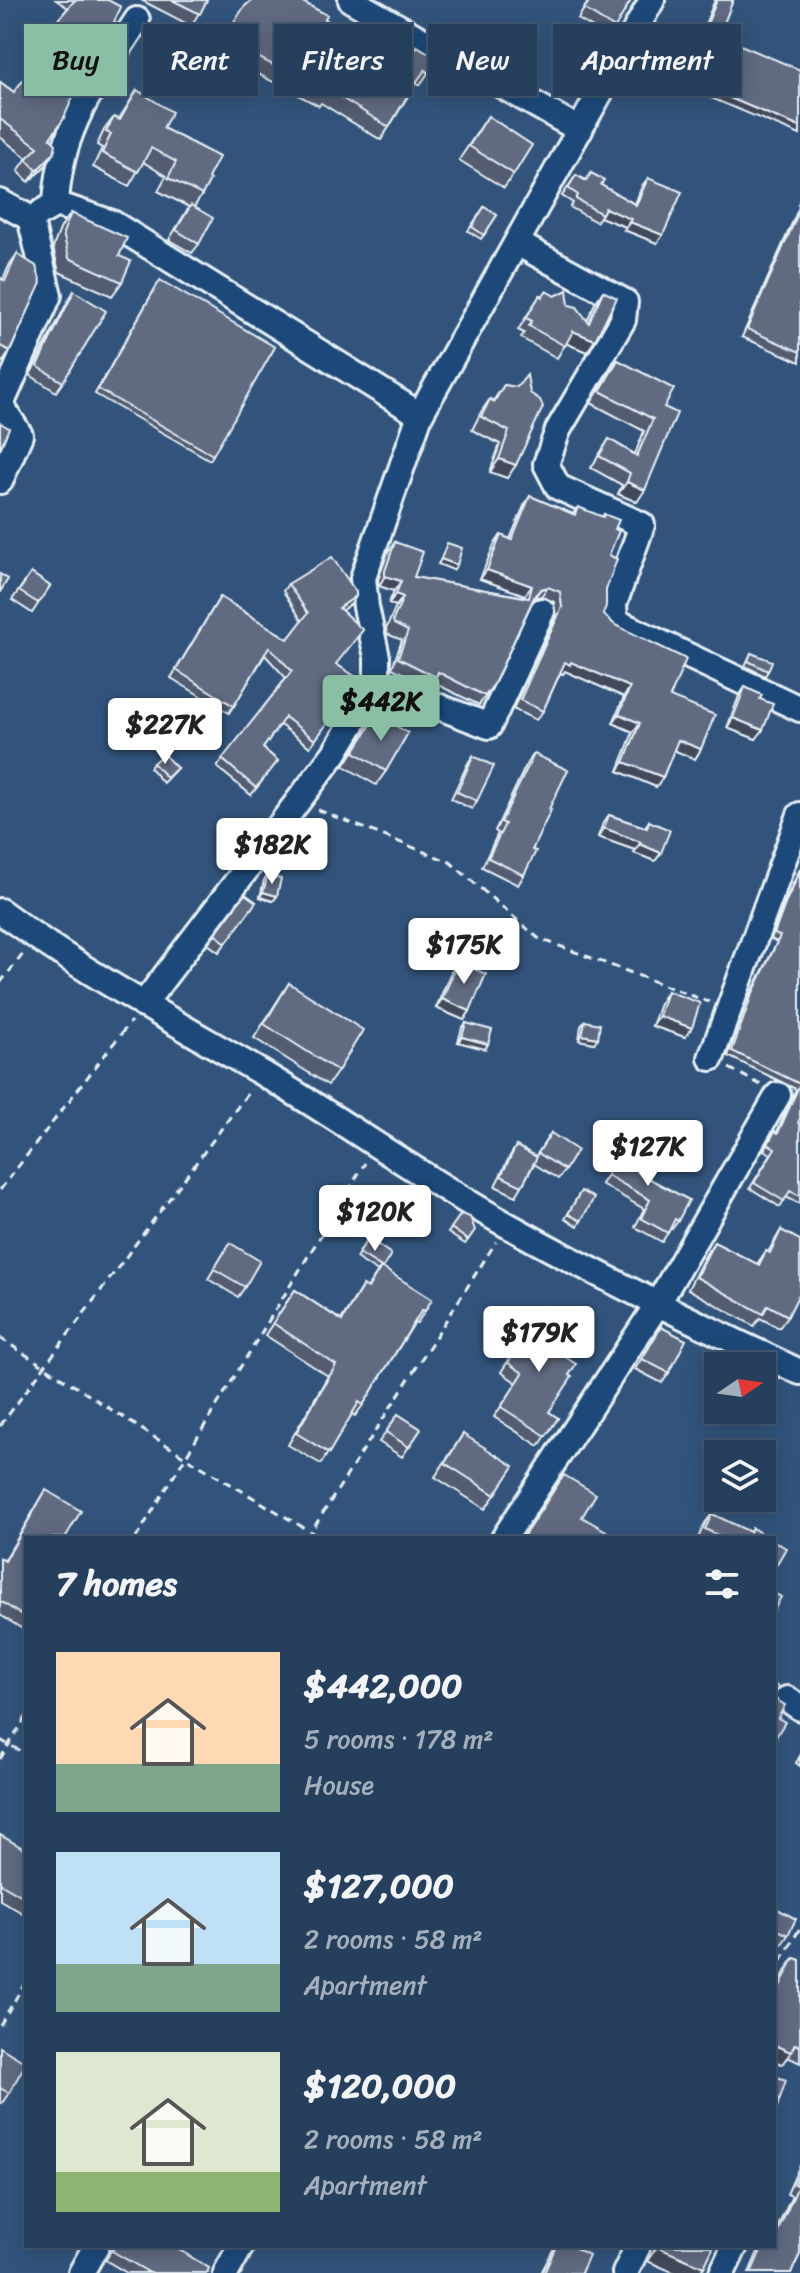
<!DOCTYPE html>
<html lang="en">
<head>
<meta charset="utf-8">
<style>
  body { margin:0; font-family:Sriracha,sans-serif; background:#2e4663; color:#f1f3f6; height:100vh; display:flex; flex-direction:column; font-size:30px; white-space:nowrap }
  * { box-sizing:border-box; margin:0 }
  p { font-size:26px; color:#a4afbc }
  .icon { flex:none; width:44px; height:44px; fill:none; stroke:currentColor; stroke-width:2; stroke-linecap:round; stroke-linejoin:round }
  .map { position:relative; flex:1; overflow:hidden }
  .side { position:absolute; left:24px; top:1536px; width:752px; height:712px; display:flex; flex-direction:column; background:#263f5d; border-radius:0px; box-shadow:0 4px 20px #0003,0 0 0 2px #425872 }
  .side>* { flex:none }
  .top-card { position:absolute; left:24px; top:24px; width:752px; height:72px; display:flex; gap:16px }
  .needle { width:52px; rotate:77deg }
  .controls { position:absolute; left:704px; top:1352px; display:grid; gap:16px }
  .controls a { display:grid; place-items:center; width:72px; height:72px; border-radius:0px; background:#263f5d; box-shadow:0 4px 20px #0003,0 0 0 2px #425872; font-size:40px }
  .price { position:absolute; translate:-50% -68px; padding:0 18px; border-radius:8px; background:#fff; color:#222; font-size:26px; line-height:52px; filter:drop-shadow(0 2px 4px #0008) }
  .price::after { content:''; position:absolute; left:50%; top:48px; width:24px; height:18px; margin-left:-12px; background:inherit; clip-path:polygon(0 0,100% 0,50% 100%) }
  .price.selected { background:#8abfa5; color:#111 }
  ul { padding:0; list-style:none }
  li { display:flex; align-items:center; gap:24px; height:200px; padding:0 32px }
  li span { display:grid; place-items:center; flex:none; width:224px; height:160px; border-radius:0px; color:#555 }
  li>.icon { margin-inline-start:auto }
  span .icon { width:96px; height:96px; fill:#fffc; stroke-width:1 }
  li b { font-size:34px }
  h2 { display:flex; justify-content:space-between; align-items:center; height:96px; padding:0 32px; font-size:34px }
  .chip { padding:0 28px; border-radius:0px; background:#263f5d; box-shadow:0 4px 20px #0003,0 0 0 2px #425872; font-size:28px; line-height:72px }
  .chip.selected { background:#8abfa5; color:#111 }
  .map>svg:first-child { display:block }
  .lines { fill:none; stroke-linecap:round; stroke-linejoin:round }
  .minor-casing { stroke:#e8f1f8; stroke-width:30 }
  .path { stroke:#e8f1f8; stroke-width:3; stroke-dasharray:8 6; stroke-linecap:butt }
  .minor { stroke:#1f4a7a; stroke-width:24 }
  .wall { fill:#535b6f; stroke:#e8f1f8; stroke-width:2 }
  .shaded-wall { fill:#434a5a; stroke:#e8f1f8; stroke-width:2 }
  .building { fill:#606a81; stroke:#e8f1f8; stroke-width:2 }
</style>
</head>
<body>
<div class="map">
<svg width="800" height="2273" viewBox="0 0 800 2273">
  <rect width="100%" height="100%" fill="#32547c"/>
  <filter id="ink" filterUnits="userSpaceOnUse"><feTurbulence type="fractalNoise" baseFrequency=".0125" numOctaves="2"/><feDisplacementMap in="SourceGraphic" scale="16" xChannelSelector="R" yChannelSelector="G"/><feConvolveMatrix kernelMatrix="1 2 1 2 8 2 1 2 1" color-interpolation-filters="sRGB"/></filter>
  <g filter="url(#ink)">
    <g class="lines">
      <defs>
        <g id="minor">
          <path d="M351,0L580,130"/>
          <path d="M0,202L30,218L49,295L1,405L20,435L0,481"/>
          <path d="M56,204L112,223L420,415"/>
          <path d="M42,212L56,204C60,124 96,84 137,20"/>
          <path d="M517,243L625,302L623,320L558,430L546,464L558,487L642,525L614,604L615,621L800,709"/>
          <path d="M377,683L489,726L542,611"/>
          <path d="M0,911C83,972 173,1021 262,1073C345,1122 424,1179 509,1226C604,1279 702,1326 800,1372"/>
          <path d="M143,1005L334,754L377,683V657L366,607L363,578L420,415L652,0"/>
          <path d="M711,1058L800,815"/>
          <path d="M504,1538L657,1305L778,1095"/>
          <path d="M787,1699L800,1708"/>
          <path d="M81,2273L96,2246"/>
          <path d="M226,2273L241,2246"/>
          <path d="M625,2273L638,2246"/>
          <path d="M722,2273L735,2246"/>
        </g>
      </defs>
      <use href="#minor" class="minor-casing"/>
      <g class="path">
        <path d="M318,810L450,862L538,938L709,1002"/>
        <path d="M0,983L24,953"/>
        <path d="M729,1068L761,1085"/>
        <path d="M0,1190L131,1021"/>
        <path d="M0,1338L185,1457L321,1538"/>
        <path d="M0,1426L251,1089"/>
        <path d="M136,1538L365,1163"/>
        <path d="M307,1538L496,1242"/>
        <path d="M0,1740L26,1754"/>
        <path d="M0,1759L26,1717"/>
        <path d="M774,1973L800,1928"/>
        <path d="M0,2025L26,1981"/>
      </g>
      <use href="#minor" class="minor"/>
    </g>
    <g class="wall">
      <path d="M56,0H108L88,67L71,87L51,138L46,165L29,182L18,171L27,158L0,137V82L14,92L31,69L24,62L32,50L68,8Z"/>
      <path d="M141,0H207L191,26Z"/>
      <path d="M589,0H631L608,37L578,19Z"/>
      <path d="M715,0H733L719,36L680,85Z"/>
      <path d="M244,7L325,19L350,56L374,70L387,68L394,58L404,64L406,63L417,46L428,73L420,85L416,83L381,140L321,103L319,106L237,63L245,47L226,34Z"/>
      <path d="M137,90L163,128L208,178L202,195L194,207L199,244L192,253L169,240L189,207L158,191L166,176L143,162L129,186L93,167L102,148L97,145L104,130L114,117L119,119Z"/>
      <path d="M488,116L514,174L504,188L459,160Z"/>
      <path d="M591,173L601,185L635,204L642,186L648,178L657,243L624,230L626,227L600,217L596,222L570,207L573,203L562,196L576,175L586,180Z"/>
      <path d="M800,198V362L742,337L800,205H798Z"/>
      <path d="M484,207L497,215L481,239L468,231Z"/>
      <path d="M71,213L119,256L122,282L112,296L59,272L53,247L61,227Z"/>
      <path d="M17,254L10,351L3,362L0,360V278L3,279L10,264Z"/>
      <path d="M157,285L213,455L210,460L95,394Z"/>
      <path d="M74,291L63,382L56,392L30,375L68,301Z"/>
      <path d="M603,291L587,352L566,343L557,358L521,338L524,333L518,330L540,295L569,305L587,321L595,303Z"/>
      <path d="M618,360L664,407L637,502L618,494L622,485L591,468L609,439L635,454L644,431L591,403Z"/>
      <path d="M504,385L517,387L507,478L490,472L500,444L472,430L481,412L490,399L493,401Z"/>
      <path d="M530,496L573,514L578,507L602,517L604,514L615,529L609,555L606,590L603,614L670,697L701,749L695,759L674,750L663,777L656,787L618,771L633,732L613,723L624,697L565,671L563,674L560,673L543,711L536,720L513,709L556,617L554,602L541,596L534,598L494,684L479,705L432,682L429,686L392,668L402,640L387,634L386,629L396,606L389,603L394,591L379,586L378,580L388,552L395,542L414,577L525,597V595L480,579L494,545L501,535L510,539L524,506Z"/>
      <path d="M31,573L50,586L32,613L12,600Z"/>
      <path d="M288,584L356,596L351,604L341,610L336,664L359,679L310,747L280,725L263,748L278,761L251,795L217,767L286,678L265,655L229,713L171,678L220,597L288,639L302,621L283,591Z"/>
      <path d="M751,653L768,671L765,676L745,666Z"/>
      <path d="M745,687L760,699L756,739L727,728L739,696Z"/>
      <path d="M377,715L386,771L376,785L344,766Z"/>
      <path d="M534,754L549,809L532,850L524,875L518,885L482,867L498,833L495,831L527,763Z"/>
      <path d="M473,756L477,801L472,809L451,799L468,763Z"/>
      <path d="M153,763L177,768L163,783L150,768Z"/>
      <path d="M609,815L645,827L649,821L661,853L655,861L634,853L635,850L598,837L603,823Z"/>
      <path d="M800,869V1118L798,1123L800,1124V1204L786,1197L780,1207L750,1188L771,1154L764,1150L771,1137L777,1132L796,1089L728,1056L747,1002L777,942L771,939L783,905Z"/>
      <path d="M268,875L277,896L273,901L260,897L264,880Z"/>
      <path d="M245,894L256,902L219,952L208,944Z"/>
      <path d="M458,962L470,1011L464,1020L436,1008L451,972Z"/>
      <path d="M289,983L338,1071L328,1085L254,1038Z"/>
      <path d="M667,991L692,1028L685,1037L652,1026L661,1001Z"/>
      <path d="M585,1021L594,1043L579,1040L581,1026Z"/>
      <path d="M466,1023L485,1049L458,1042L462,1028Z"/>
      <path d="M551,1133L565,1170L558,1179L534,1164L522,1186L516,1196L495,1186L510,1156L516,1146L536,1156Z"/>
      <path d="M631,1139L637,1172L678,1221L672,1229H670L662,1242L635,1227L644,1209L601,1184Z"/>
      <path d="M578,1196L581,1221L578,1226L565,1219Z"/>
      <path d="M461,1214L468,1240L465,1244L448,1233Z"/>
      <path d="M781,1230L788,1316L779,1328L760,1318L754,1326L688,1289L706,1254L714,1242L757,1264L766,1251L768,1252Z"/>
      <path d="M368,1238L382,1269L425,1311L417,1323L415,1322L363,1405L355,1416L352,1414L321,1464L288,1445L328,1376L265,1335L295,1290L341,1320L363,1285L367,1288L378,1272L356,1258Z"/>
      <path d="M230,1243L245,1287L238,1297L208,1279Z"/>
      <path d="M538,1315L549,1346L569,1375L549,1412L558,1418L539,1446L494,1417L517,1383L501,1372Z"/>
      <path d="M661,1327L669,1373L662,1383L635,1369Z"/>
      <path d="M398,1414L421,1429L402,1457L379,1442Z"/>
      <path d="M463,1434L495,1495L485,1509L435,1477Z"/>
      <path d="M46,1490L26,1538V1631L0,1615V1558L4,1561Z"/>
      <path d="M712,1514L750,1532L769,1538H698L705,1523Z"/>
      <path d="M800,1756V1766L796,1763Z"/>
      <path d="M0,1835L26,1850V1915L0,1900Z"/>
      <path d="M774,1907L788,1935L782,1944L774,1941Z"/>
      <path d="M794,1958L800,1960V2063L788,2057L782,2064L774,2061V1993L786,1970Z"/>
      <path d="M0,2047L9,2093L2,2103L0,2102Z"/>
      <path d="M800,2165V2254L791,2273H749L757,2254L763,2246H774V2235L792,2196L787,2194Z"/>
      <path d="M114,2246H173L207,2273H127L105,2260Z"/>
      <path d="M555,2246H572L581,2273H541Z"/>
      <path d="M652,2246H710L647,2261Z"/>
    </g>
    <g class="shaded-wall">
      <path d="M97,55L88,67L62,98L70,86Z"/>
      <path d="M684,79L800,127V135L680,85Z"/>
      <path d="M54,153L46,165L29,182L37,170Z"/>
      <path d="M605,208L631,219L626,227L600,217Z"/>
      <path d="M630,222L663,235L657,243L624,230Z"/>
      <path d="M573,331L595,340L587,352L565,343Z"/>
      <path d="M499,459L516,465L507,478L490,472Z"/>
      <path d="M627,482L645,490L637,502L618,494Z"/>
      <path d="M441,559L457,565L453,570L438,564Z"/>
      <path d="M487,570L532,586L525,595L480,579Z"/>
      <path d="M385,576L401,581L394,591L379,586Z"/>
      <path d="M548,587L541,596L534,598L528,605L541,589Z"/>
      <path d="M396,594L403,597L396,606L389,603Z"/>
      <path d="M356,596L351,604L333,616L339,608Z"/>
      <path d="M565,662H571L630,687L624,697L565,671L563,674L558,672Z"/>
      <path d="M619,714L640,723L633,732L613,723Z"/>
      <path d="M733,718L763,730L756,739L727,728Z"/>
      <path d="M678,740L701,749L695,759L671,749Z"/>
      <path d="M624,762L663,777L656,787L618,771Z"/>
      <path d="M604,828L641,842L635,850L598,837Z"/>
      <path d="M640,844L661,853L655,861L634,853Z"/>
      <path d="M263,892L277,896L273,901L260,897Z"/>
      <path d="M442,999L470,1011L464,1020L436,1008Z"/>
      <path d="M659,1016L692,1028L685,1037L652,1026Z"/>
      <path d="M582,1035L598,1038L594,1043L579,1040Z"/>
      <path d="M462,1037L488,1044L485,1049L458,1042Z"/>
      <path d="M774,2045L791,2052L782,2064L774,2061Z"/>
      <path d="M657,2247L704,2267L699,2273H675L647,2261Z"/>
    </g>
    <g class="building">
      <path d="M75,0H108L121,7L114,22L117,24L97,55L70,86L76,90L63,120L50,138L56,144L54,153L37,170L26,159L38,147L0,119V82L14,92L40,57L32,50Z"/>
      <path d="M172,0H207L200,14Z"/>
      <path d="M252,0H299L327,15L325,19L359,39L350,56L374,70L379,62L388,69L394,58L404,64L407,63L417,46L437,58L428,73L425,70L412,88L389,127L330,91L328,94L246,51L254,35L234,22L244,7Z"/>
      <path d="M590,0H631L615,28L584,9Z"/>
      <path d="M717,0H733L719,36L800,70V127L684,79Z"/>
      <path d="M137,90L172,112L163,128L219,157L208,178L210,180L202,195L168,178L176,162L151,148L138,172L102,153L111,134L106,132L114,117L120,120Z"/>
      <path d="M488,116L532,145L514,174L469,146Z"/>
      <path d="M591,173L604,180L601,185L636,205L648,178L682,192L663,235L630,222L631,219L605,208L602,214L576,199L578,195L568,188L576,175L586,181Z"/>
      <path d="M191,205L213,218L199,244L176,230Z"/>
      <path d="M484,207L497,215L484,235L472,227Z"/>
      <path d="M800,209V352L747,329Z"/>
      <path d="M71,213L127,238L119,256L131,261L122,282L69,258L63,233Z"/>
      <path d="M17,254L36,266L41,283L10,351L0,346V278L5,281Z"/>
      <path d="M160,280L275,347L213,455L98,389Z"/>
      <path d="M567,290L569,305L577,307L589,323L603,291L617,298L595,340L573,331L565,346L529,326L532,321L526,318L540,295L542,297L546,291L555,296Z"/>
      <path d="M74,291L106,311L63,382L37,366Z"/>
      <path d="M618,360L674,389L664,407L677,413L645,490L627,482L630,473L599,456L609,439L637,456L653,419L600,391Z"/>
      <path d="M527,375L530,393L540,400L543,407L516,465L499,459L509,431L481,417L490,399L494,402L504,385L517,387Z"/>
      <path d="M0,423L9,428L0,449Z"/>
      <path d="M530,496L575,515L578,507L603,517L604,514L619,520L615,529L619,531L609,555L617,559L606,590V606L603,614L615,625L686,659L670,697L715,715L701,749L678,740L663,777L624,762L640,723L619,714L630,687L571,662L570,665L565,662L543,711L520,700L562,607L560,592L548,587L541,589L535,595L494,684L485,696L438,672L436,677L398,658L408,631L394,624L393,620L403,597L396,594L401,581L385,576V571L395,542L423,552L414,577L529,598L532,586L487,570L501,535L512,540Z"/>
      <path d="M447,543L462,548L457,565L441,559Z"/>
      <path d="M332,557L356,592V596L339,608L363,630L336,664L359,679L315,740L285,717L263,748L278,761L256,788L222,759L292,671L269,647L234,706L176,670L220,597L288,639L308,613L288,584Z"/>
      <path d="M31,573L50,586L38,603L19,591Z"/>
      <path d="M0,574L8,579L0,592Z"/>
      <path d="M751,653L772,661L768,671L748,661Z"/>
      <path d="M745,687L762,695L760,699L773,704L763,730L733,718Z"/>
      <path d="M377,715L408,733L386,771L354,752Z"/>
      <path d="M163,754L177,768L167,778L153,763Z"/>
      <path d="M534,754L568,770L549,809L551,810L532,850L536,851L524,875L488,858L505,824L501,822Z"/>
      <path d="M473,756L494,766L477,801L457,792Z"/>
      <path d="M609,815L647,828L649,821L670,830L661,853L640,844L641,842L604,828Z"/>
      <path d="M800,872V1118L798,1123L800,1124V1196L790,1191L784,1201L754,1183L775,1148L768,1144L775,1131L778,1133L800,1084L732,1051L751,997L780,936L774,934L787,899Z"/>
      <path d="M268,875L281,879L277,896L263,892Z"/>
      <path d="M245,894L256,902L226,943L215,934Z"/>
      <path d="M458,962L486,974L470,1011L442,999Z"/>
      <path d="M289,983L363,1030L338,1071L264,1024Z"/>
      <path d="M667,991L700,1003L692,1028L659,1016Z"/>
      <path d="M585,1021L600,1024L598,1038L582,1035Z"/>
      <path d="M466,1023L492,1030L488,1044L462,1037Z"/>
      <path d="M551,1133L577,1150L565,1170L538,1153Z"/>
      <path d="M631,1139L648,1149L637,1172L689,1200L678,1221L675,1219L668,1233L641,1218L650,1200L607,1175Z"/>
      <path d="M516,1146L537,1157L522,1186L501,1176Z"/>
      <path d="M581,1191L594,1198L581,1221L568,1214Z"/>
      <path d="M461,1214L470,1217L475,1230L468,1240L451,1228Z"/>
      <path d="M781,1230L800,1240V1292L788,1316L768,1305L763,1314L696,1277L714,1242L759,1265L766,1251L770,1253Z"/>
      <path d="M368,1238L391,1254L383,1268L359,1253Z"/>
      <path d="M230,1243L260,1261L245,1287L214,1269Z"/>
      <path d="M381,1267L432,1299L425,1311L422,1310L363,1405L359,1402L329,1453L296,1433L336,1365L273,1323L295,1290L342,1321L363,1285L368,1288Z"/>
      <path d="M544,1306L566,1320L549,1346L576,1364L569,1375L572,1377L549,1412L558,1418L546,1436L501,1407L523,1373L508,1363Z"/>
      <path d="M661,1327L686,1340L669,1373L642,1359Z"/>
      <path d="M398,1414L421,1429L409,1447L386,1432Z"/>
      <path d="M463,1434L514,1466L495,1495L445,1463Z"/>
      <path d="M564,1475L596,1494L582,1517L618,1538H525L523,1537Z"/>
      <path d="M46,1490L81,1511L65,1538H26V1618L0,1601V1558L5,1561Z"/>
      <path d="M712,1514L750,1532L752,1528L769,1538H723L705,1529Z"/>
      <path d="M774,1541L786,1548L774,1569Z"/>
      <path d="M774,1593L781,1597L774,1610Z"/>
      <path d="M774,1684L779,1688L774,1696Z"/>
      <path d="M774,1698L785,1705L778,1718L785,1722L774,1740Z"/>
      <path d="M0,1835L26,1850V1898L0,1883Z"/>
      <path d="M774,1907L796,1919L788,1935L774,1928Z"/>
      <path d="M794,1958L800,1960V2046L795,2044L791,2052L774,2045V1998Z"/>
      <path d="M0,2047L26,2063L9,2093L0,2088Z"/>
      <path d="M774,2076L786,2080L774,2116Z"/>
      <path d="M800,2171V2254L791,2273H751L763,2246L771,2248V2246H774V2240L798,2186L794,2184Z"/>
      <path d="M115,2246H173L209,2268L207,2273H150L112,2251Z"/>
      <path d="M556,2246H572L589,2255L581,2273H544Z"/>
      <path d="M658,2246H710L713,2248L704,2267L657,2247Z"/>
    </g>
  </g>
</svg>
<div class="controls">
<a><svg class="needle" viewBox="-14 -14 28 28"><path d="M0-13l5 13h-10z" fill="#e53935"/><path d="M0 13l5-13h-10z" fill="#a4afbc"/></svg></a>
<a><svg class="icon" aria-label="layers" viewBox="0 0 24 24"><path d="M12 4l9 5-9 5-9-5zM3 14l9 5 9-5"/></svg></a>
</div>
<b class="price selected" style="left:381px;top:743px">$442K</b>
<b class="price" style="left:165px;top:766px">$227K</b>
<b class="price" style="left:272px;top:886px">$182K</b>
<b class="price" style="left:464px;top:986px">$175K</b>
<b class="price" style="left:648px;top:1188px">$127K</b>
<b class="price" style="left:375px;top:1253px">$120K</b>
<b class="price" style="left:539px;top:1374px">$179K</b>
<div class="top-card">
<a class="chip selected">Buy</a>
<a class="chip">Rent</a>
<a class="chip">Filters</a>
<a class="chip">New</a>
<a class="chip">Apartment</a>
</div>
<section class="side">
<h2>7 homes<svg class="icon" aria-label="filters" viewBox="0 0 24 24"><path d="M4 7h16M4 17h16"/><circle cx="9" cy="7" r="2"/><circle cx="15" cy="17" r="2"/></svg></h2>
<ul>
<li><span style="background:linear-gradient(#ffd9b3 70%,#7fa58c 0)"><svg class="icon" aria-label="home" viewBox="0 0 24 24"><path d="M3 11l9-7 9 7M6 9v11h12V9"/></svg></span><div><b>$442,000</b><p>5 rooms · 178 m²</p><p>House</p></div></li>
<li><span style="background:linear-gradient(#bfe0f5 70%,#7fa58c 0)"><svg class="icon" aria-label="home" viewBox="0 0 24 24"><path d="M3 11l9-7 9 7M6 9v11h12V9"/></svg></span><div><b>$127,000</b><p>2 rooms · 58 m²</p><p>Apartment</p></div></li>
<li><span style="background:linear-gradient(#dfe7d0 75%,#8fb573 0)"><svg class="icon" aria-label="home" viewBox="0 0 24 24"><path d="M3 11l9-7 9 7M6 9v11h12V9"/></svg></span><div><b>$120,000</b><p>2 rooms · 58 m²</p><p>Apartment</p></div></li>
</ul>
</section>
</div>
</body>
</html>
